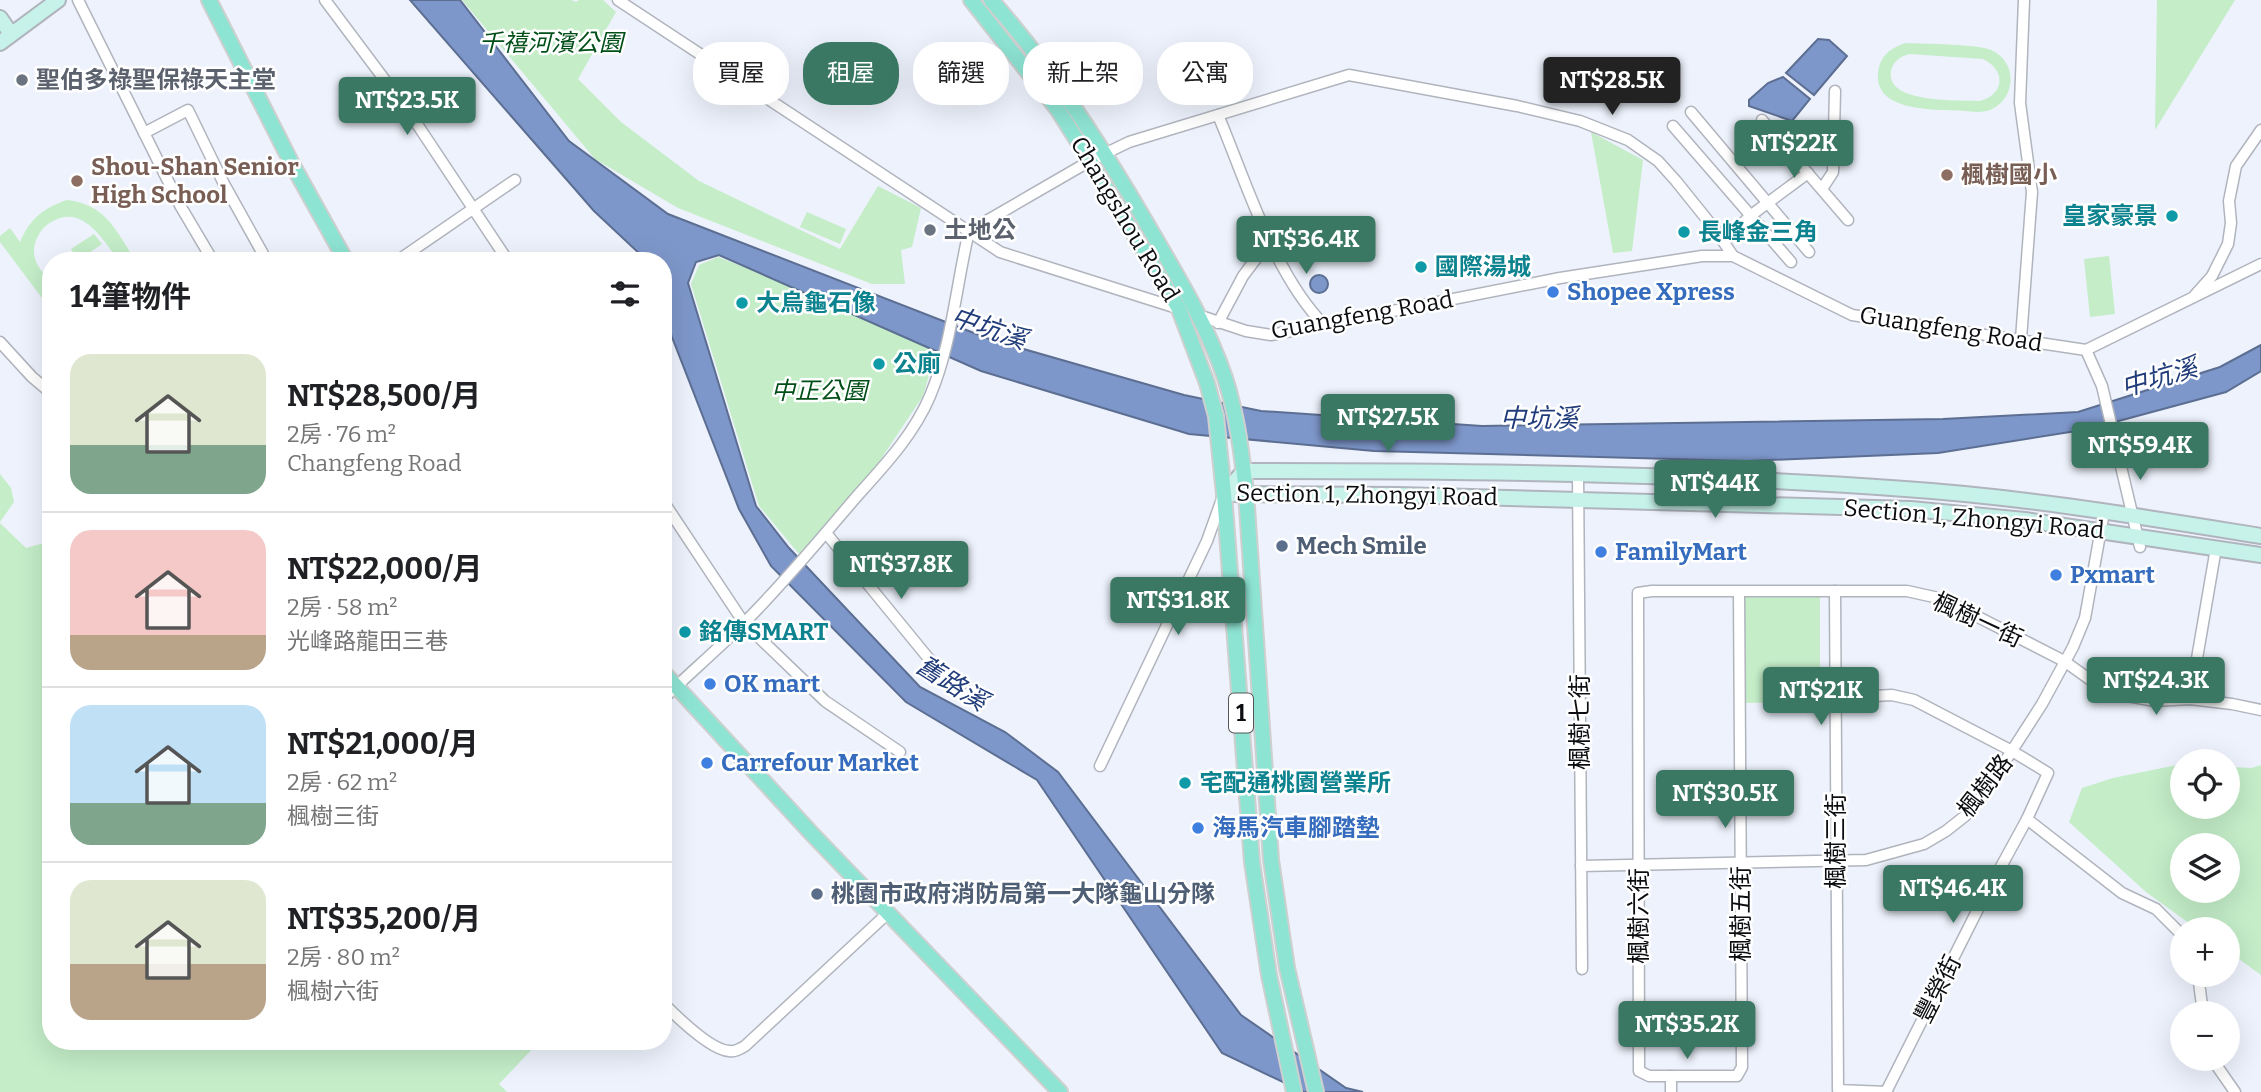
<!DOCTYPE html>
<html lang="zh-TW">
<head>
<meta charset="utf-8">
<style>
  body { margin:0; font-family:Bitter,"Noto Sans TC",serif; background:#f6f6f6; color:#202124; height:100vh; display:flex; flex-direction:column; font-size:26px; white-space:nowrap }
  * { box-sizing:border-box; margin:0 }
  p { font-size:23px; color:#757577 }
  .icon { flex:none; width:38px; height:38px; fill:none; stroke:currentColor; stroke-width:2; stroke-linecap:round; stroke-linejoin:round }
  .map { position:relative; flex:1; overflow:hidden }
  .details { position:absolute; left:42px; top:252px; width:630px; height:798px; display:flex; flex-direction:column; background:#fff; border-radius:28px; box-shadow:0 7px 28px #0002 }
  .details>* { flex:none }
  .banner { position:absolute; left:693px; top:42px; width:665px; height:63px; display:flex; gap:14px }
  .fabs { position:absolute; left:2170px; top:749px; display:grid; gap:14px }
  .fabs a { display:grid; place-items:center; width:70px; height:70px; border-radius:50%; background:#fff; box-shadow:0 7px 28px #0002; font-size:35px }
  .price { position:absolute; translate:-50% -60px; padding:0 16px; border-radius:7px; background:#3b7864; color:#fff; font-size:23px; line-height:46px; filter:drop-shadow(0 2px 4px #0008) }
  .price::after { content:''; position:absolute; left:50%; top:42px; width:21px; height:16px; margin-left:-10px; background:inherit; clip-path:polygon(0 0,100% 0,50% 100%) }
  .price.on { background:#222; color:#fff }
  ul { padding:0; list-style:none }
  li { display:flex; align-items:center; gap:21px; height:175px; padding:0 28px }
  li+li { border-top:2px solid #e0e0e0 }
  li span { display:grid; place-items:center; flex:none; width:196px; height:140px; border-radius:21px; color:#555 }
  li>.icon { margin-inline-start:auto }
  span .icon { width:84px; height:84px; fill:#fffc; stroke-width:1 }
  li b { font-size:30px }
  h2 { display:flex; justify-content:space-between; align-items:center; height:84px; padding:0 28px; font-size:30px }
  .tag { padding:0 24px; border-radius:28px; background:#fff; box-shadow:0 7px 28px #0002; font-size:24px; line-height:63px }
  .tag.on { background:#3b7864; color:#fff }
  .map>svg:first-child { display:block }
  .green { fill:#c4edc8; fill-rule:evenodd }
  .water { fill:#7e97ca; stroke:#5c6e92; stroke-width:2 }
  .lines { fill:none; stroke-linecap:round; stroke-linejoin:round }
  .street-casing { stroke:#b0b4bd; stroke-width:13 }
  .secondary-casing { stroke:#b0b4bd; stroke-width:18 }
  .primary-casing { stroke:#cecfcf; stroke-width:18 }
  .street { stroke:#fff; stroke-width:10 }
  .secondary { stroke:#c6f2e9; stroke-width:14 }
  .primary { stroke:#8ee4d3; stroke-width:14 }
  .worship-dot { fill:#6b7280; stroke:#fff; stroke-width:2.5 }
  .education-dot { fill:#8d6e63; stroke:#fff; stroke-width:2.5 }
  .culture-dot { fill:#0f9aa8; stroke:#fff; stroke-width:2.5 }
  .shop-dot { fill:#3f7fe0; stroke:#fff; stroke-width:2.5 }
  .service-dot { fill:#5c6f8a; stroke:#fff; stroke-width:2.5 }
  .labels { text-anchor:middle; stroke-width:5; stroke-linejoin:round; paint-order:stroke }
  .shield { fill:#fff; stroke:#545658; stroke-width:2 }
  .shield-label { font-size:23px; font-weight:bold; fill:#0b0d10 }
  .park-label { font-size:24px; font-style:italic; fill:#004f18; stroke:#fff }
  .worship-label { font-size:24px; font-weight:bold; fill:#5b616d; stroke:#fff; text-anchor:start }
  .education-label { font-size:24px; font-weight:bold; fill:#785e54; stroke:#fff; text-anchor:start }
  .culture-label { font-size:24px; font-weight:bold; fill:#0d838f; stroke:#fff; text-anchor:start }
  .street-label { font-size:24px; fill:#0b0d10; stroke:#fff }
  .shop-label { font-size:24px; font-weight:bold; fill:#366cbe; stroke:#fff; text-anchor:start }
  .service-label { font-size:24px; font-weight:bold; fill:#4e5e75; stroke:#fff; text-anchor:start }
  .water-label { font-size:26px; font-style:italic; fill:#213c7a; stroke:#fff }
</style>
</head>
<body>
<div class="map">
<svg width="2261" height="1092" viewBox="0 0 2261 1092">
  <rect width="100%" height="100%" fill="#edf2fc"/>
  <g class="green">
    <path d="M462,0H571L576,2L579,0H603L616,12L578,79L621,122L699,181L840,249L878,186L921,208L912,247L901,250L905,284H872L678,208L595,159Z"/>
    <path d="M2157,0H2235L2155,130Z"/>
    <path d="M1906,43C1924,44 1978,44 1991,50C2017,61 2017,97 1992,109C1984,113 1974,112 1965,111C1938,109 1868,114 1879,67C1883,53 1893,47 1906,43ZM1910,54L1983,59C2006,70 2005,94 1980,101C1960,100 1885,104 1891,71C1893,61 1901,56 1910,54Z"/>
    <circle cx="884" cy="63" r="10"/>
    <path d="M1591,132L1643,160L1632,251L1613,253Z"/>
    <path d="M67,200C107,205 115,230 136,261H119C103,240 83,203 51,222C42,227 35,238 34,249C33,268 48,273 51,288C52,295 51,303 51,310L0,242V236L10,228L20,242C30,219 43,208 67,200Z"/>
    <path d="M807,212L846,229L840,244L800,227Z"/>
    <path d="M94,234L102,244L79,260L71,249Z"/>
    <path d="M2109,256L2115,314L2090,317L2084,259Z"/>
    <path d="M718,257L939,341L923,396L877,465L799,554L759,506L691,284L699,265Z"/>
    <path d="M0,474L11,488L14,502L0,522Z"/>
    <path d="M0,523L26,548L51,541V1041H540L499,1084L507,1092H0Z"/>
    <path d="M1743,596L1820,597V702L1743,703Z"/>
    <path d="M2177,765H2182V807H2228V767L2252,768L2261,765V975L2228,951V929H2197L2146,892L2069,822L2082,788L2113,778ZM2182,845H2228V891H2182Z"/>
  </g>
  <g class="water">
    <path d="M410,0H460L569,141L668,214L992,340L1184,395L1261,411L1482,426L1943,419L2078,412L2220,367L2261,345V371L2226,392L2089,429L1938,453L1747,461L1374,451L1189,434L981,371L719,255L696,262L688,283L756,506L789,548L920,687L1005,732L1058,772L1241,1015L1346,1088L1363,1092H1304L1222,1053L1037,780L906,702L771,566L739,509L663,314V261H644L641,255L594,211Z"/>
    <path d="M1818,39L1829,40L1847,56L1814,95L1786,73Z"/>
    <path d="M1783,77L1810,99L1792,121L1749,106V100L1768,83Z"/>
    <circle cx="1319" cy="284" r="9"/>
  </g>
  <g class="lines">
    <defs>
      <g id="street">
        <path d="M78,0L181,207L213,261"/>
        <path d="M325,0L411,115L508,261"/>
        <path d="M618,0L1000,252L1180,309"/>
        <path d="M1691,112L1809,252"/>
        <path d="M1218,115C1246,181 1273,273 1324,325"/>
        <path d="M1762,120L1848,220"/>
        <path d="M1673,126L1791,262"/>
        <path d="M144,133L188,110L224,184L267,261"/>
        <path d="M1822,189L1833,172L1835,91"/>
        <path d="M969,231L1090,161L1129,142L1349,75L1517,106L1580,121L1628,140L1658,161L1676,181L1717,232L1733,256"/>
        <path d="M1724,242L1750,216L1808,173"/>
        <path d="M397,261L515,180"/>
        <path d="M2195,295L2212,276L2228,244L2231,223L2229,201L2236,166L2261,130"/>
        <path d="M1198,315L1246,331L1271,335L1560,278L1702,256H1733L1852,315L2086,350L2102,386L2140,547"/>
        <path d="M1218,323L1243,276L1270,240"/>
        <path d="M2021,339L2032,192L2020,103L2024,0"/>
        <path d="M0,342L32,377L51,393"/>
        <path d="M2086,350L2261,264"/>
        <path d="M1578,474L1582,969"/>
        <path d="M663,501L744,623L825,701L900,752"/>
        <path d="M826,533L934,665L964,683"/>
        <path d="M1835,591L1838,1090L1887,1092"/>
        <path d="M1739,592L1742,1067L1737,1076H1649L1639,1071L1638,593L1652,591H1907L1943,599L2064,661L2092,681L2122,695L2155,701L2190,699L2232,704L2261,710"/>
        <path d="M1836,698L1892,695L1914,700L2012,751L2048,773L2027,819L1979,907L1886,1092"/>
        <path d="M663,699C690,673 718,649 745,622C785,582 821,538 858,495C885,465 914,434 930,396C952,344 956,286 969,231"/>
        <path d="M2190,699L2216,548"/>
        <path d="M1100,766L1207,541L1222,499"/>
        <path d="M2027,819L2122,893L2156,909L2182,935"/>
        <path d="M1581,866L1866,860L1924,844L1946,831L1965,816L1984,794L2042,704L2073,647L2085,618L2104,512"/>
        <path d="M2198,975L2203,1013"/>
        <path d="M663,1003C676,1016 711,1050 729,1051C735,1052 740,1049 745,1046L888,913"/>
        <path d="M2212,1059L2235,1092"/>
        <path d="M1671,1092V1076"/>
      </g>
      <g id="secondary">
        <path d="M0,18L11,34"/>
        <path d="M0,43L58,0"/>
        <path d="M1224,494L1244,471C1464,471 1685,473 1905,489C2024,497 2143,517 2261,536"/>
        <path d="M1224,494L1398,495L1911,509L2025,520L2261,555"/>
      </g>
      <g id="primary">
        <path d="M209,0L292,164L346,261"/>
        <path d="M971,0L1058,110L1090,161L1179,309L1207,383L1216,416L1224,494L1252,862L1269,975L1294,1092"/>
        <path d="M991,0C1053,70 1104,150 1151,231C1179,279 1207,325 1225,378C1237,415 1242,454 1246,493L1271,860L1287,968L1316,1092"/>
        <path d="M663,672L812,834L1060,1092"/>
      </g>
    </defs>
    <use href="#street" class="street-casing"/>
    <use href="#secondary" class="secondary-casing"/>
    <use href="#primary" class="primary-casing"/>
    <use href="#street" class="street"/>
    <use href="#secondary" class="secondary"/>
    <use href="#primary" class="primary"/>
  </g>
  <g class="worship-dot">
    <circle cx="22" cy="80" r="7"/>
    <circle cx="930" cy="230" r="7"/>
  </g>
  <g class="education-dot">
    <circle cx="1947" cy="175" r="7"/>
    <circle cx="77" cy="181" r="7"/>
  </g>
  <g class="culture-dot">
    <circle cx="2172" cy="216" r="7"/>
    <circle cx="1684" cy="232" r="7"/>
    <circle cx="1421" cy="267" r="7"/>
    <circle cx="742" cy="303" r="7"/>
    <circle cx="879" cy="364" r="7"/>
    <circle cx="685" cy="632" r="7"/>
    <circle cx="1185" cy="783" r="7"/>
  </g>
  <g class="shop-dot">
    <circle cx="1553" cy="292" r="7"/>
    <circle cx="1601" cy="552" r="7"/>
    <circle cx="2056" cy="575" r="7"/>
    <circle cx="710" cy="684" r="7"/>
    <circle cx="707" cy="763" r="7"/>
    <circle cx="1198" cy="828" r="7"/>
  </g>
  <g class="service-dot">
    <circle cx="1282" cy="546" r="7"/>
    <circle cx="817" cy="894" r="7"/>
  </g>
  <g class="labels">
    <rect class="shield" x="1229" y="693.5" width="24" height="39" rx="5"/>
    <g class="shield-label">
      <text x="1241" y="721">1</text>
    </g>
    <g class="park-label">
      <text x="551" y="51">千禧河濱公園</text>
      <text x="819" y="399">中正公園</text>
    </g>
    <g class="worship-label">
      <text x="36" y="88">聖伯多祿聖保祿天主堂</text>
      <text x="944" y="238">土地公</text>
    </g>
    <g class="education-label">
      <text x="91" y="175">Shou-Shan Senior<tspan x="91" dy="28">High School</tspan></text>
      <text x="1961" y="183">楓樹國小</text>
    </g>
    <g class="culture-label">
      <text x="2158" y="224" text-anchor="end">皇家豪景</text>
      <text x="1698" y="240">長峰金三角</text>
      <text x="1435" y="275">國際湯城</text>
      <text x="756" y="311">大烏龜石像</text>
      <text x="893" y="372">公廁</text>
      <text x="699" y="640">銘傳SMART</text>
      <text x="1199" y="791">宅配通桃園營業所</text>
    </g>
    <g class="street-label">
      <text transform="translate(1125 219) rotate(59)" y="8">Changshou Road</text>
      <text transform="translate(1362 315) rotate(-10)" y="8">Guangfeng Road</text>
      <text transform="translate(1951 329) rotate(9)" y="8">Guangfeng Road</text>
      <text transform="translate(1367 495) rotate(1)" y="8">Section 1, Zhongyi Road</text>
      <text transform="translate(1974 519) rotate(5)" y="8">Section 1, Zhongyi Road</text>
      <text transform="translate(1978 620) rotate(25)" y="8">楓樹一街</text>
      <text transform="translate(1580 722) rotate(-90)" y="8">楓樹七街</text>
      <text transform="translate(1985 786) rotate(-52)" y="8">楓樹路</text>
      <text transform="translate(1836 841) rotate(-90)" y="8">楓樹三街</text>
      <text transform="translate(1741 914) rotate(-90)" y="8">楓樹五街</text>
      <text transform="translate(1639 916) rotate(-90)" y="8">楓樹六街</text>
      <text transform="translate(1938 989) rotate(-63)" y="8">豐榮街</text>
    </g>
    <g class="shop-label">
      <text x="1567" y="300">Shopee Xpress</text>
      <text x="1615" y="560">FamilyMart</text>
      <text x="2070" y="583">Pxmart</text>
      <text x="724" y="692">OK mart</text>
      <text x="721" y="771">Carrefour Market</text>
      <text x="1212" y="836">海馬汽車腳踏墊</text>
    </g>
    <g class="service-label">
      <text x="1296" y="554">Mech Smile</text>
      <text x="831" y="902">桃園市政府消防局第一大隊龜山分隊</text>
    </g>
    <g class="water-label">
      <text transform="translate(989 328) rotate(19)" y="9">中坑溪</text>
      <text transform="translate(2159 377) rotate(-16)" y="9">中坑溪</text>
      <text x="1539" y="427">中坑溪</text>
      <text transform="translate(952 683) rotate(32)" y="9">舊路溪</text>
    </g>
  </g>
</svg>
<div class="fabs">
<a><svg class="icon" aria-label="locate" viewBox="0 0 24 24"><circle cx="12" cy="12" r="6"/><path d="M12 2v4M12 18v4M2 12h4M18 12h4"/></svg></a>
<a><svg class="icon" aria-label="layers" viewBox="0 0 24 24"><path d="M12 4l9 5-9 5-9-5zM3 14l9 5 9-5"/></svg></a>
<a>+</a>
<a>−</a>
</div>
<b class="price on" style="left:1612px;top:117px">NT$28.5K</b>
<b class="price" style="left:407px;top:137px">NT$23.5K</b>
<b class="price" style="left:1794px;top:180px">NT$22K</b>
<b class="price" style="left:1306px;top:276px">NT$36.4K</b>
<b class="price" style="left:1388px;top:454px">NT$27.5K</b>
<b class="price" style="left:2140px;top:482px">NT$59.4K</b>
<b class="price" style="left:1715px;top:520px">NT$44K</b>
<b class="price" style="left:901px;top:601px">NT$37.8K</b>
<b class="price" style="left:1178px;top:637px">NT$31.8K</b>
<b class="price" style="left:2156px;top:717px">NT$24.3K</b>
<b class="price" style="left:1821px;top:727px">NT$21K</b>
<b class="price" style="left:1725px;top:830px">NT$30.5K</b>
<b class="price" style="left:1953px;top:925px">NT$46.4K</b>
<b class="price" style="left:1687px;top:1061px">NT$35.2K</b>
<div class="banner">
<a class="tag">買屋</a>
<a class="tag on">租屋</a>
<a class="tag">篩選</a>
<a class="tag">新上架</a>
<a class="tag">公寓</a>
</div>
<section class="details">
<h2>14筆物件<svg class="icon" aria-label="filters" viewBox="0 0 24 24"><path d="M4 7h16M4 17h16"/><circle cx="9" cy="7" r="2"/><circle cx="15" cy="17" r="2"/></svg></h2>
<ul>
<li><span style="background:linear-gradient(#dfe7d0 65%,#7fa58c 0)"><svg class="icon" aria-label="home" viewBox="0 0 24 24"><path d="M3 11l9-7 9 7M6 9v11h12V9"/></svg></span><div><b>NT$28,500/月</b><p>2房 · 76 m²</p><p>Changfeng Road</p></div></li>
<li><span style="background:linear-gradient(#f6c9c9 75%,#b9a48a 0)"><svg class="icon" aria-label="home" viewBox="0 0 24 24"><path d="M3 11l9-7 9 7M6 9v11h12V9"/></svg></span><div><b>NT$22,000/月</b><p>2房 · 58 m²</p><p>光峰路龍田三巷</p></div></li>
<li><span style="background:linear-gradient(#bfe0f5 70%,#7fa58c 0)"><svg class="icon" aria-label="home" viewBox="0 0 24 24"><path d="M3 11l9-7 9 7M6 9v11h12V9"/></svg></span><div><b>NT$21,000/月</b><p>2房 · 62 m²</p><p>楓樹三街</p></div></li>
<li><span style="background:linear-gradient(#dfe7d0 60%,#b9a48a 0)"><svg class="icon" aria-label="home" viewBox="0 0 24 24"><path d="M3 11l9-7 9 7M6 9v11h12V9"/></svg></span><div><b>NT$35,200/月</b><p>2房 · 80 m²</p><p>楓樹六街</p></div></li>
</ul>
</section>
</div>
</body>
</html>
